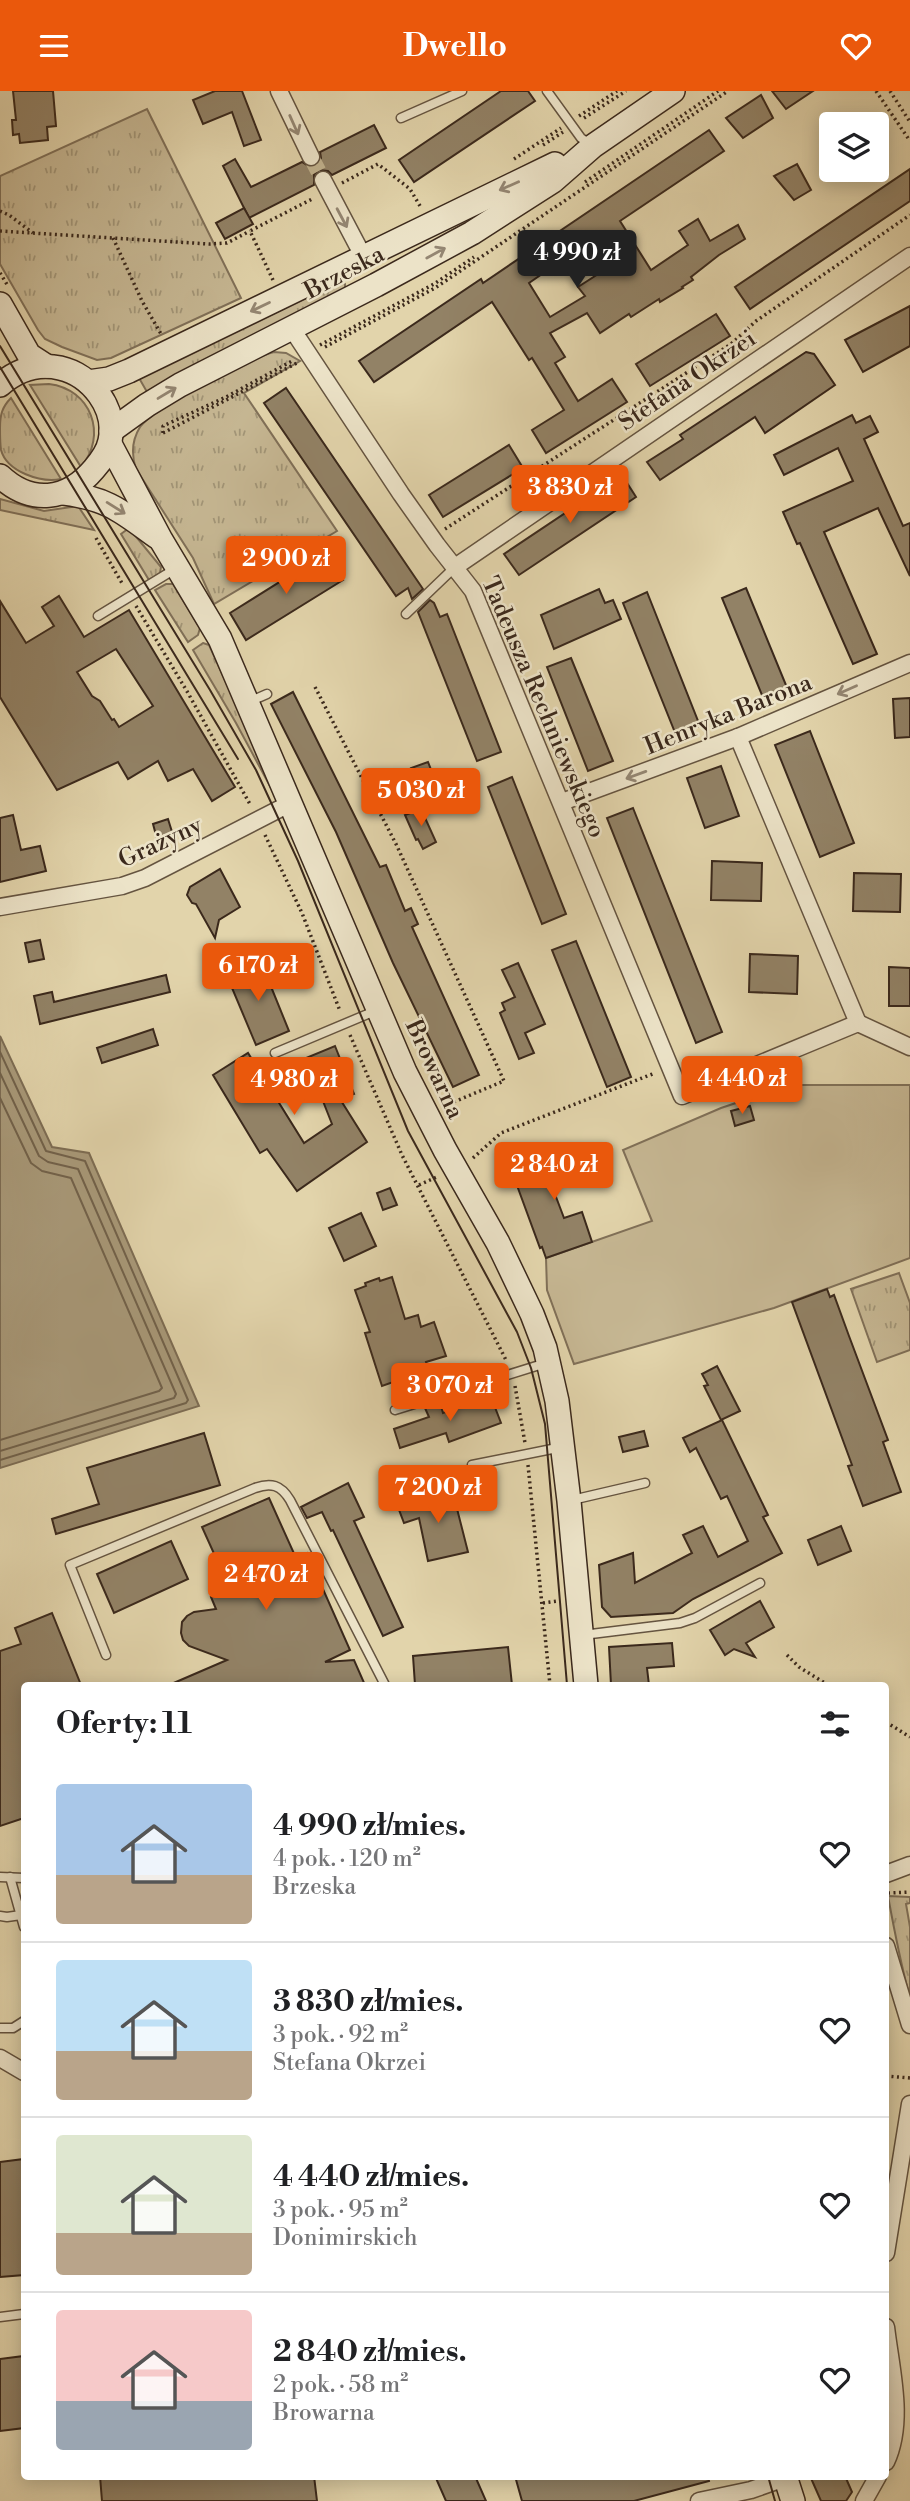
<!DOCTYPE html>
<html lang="pl">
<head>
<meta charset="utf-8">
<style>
  body { margin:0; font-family:"Libre Bodoni",serif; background:#f2f2f2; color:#202124; height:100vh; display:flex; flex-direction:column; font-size:26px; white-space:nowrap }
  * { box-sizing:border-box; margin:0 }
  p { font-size:23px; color:#757577 }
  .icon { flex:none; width:38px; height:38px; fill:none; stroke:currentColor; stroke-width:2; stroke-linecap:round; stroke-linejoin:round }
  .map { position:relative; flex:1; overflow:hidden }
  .sheet { position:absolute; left:21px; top:1591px; width:868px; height:798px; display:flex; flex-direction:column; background:#fff; border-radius:7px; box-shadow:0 4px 18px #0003 }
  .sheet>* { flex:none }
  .controls { position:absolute; left:819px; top:21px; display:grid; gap:14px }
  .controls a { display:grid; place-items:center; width:70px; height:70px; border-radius:7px; background:#fff; box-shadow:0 4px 18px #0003; font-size:35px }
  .price { position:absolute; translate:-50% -60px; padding:0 16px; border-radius:7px; background:#ea580c; color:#fff; font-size:23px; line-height:46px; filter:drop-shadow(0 2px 4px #0008) }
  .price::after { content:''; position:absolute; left:50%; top:42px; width:21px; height:16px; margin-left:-10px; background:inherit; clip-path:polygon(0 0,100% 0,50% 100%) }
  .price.on { background:#222; color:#fff }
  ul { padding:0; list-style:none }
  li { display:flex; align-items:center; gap:21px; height:175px; padding:0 35px }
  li+li { border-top:2px solid #e0e0e0 }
  li span { display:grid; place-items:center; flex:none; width:196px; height:140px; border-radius:7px; color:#555 }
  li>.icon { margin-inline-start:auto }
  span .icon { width:84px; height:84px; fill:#fffc; stroke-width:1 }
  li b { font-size:30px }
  h2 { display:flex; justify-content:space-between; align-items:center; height:84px; padding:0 35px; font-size:30px }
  header { display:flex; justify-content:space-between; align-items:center; height:91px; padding:0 35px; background:#ea580c; color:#fff; font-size:32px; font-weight:800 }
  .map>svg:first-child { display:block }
  .grass { fill:url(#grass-tufts); stroke:#807058; stroke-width:2 }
  .garden { fill:#c6b793; stroke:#807058; stroke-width:2 }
  .water { fill:#a99a7a; stroke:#7d6d54; stroke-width:2 }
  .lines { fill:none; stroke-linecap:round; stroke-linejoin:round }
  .shore { stroke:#72624b; stroke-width:2 }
  .building { fill:#928266; stroke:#3b291c; stroke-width:2; fill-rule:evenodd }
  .minor-tunnel { stroke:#c1b28e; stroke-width:16; stroke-dasharray:16 8; stroke-linecap:butt }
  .service-casing { stroke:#655440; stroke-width:11 }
  .minor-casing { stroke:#655440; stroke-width:19 }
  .secondary-casing { stroke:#3b291c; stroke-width:26 }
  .path { stroke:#3b291c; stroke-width:3.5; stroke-dasharray:2 3.5; stroke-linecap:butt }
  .service { stroke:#ece3c8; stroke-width:8 }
  .minor { stroke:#ece3c8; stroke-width:16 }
  .secondary { stroke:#ece3c8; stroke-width:23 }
  .tram { stroke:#3b291c; stroke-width:2 }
  .oneway { stroke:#948672 }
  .labels { text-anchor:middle; stroke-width:5; stroke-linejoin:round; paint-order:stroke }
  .street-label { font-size:24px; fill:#3b291c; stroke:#ece3c8 }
</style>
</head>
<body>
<header><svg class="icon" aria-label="menu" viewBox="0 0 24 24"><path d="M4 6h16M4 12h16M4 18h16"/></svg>Dwello<svg class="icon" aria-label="heart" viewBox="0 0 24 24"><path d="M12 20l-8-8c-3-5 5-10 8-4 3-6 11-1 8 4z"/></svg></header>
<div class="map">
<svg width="910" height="2410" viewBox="0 0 910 2410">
  <defs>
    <pattern id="grass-tufts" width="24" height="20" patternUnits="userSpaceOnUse" patternTransform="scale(1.75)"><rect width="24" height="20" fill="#c6b793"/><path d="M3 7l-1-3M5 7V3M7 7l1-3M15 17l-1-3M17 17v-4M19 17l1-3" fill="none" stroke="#a29577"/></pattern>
  </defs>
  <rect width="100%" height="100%" fill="#e2d4ab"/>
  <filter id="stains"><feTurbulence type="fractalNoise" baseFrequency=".00286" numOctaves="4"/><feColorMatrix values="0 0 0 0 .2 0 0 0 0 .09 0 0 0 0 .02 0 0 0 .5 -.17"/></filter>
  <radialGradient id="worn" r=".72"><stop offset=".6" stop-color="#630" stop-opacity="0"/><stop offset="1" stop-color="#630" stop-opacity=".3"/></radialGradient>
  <g class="grass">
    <path d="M147,18L241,207L111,267L97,269L62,256L45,248L38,239L0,173V85Z"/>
    <path d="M341,190L345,193V198L147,301L139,287Z"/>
    <path d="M274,261L286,262L300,270L244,302L337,440L214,513L193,467L136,378C131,363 132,349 140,336C153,317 249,268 274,261Z"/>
    <path d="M49,293C91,298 108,344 81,376L30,294Z"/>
    <path d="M11,307L61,388C41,392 7,381 1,359C0,352 0,344 0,337C0,324 2,316 11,307Z"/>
    <path d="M0,408L44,420L78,415L94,439L0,419Z"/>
    <path d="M129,437L161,476L160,482L149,489L121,443Z"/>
    <path d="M166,493H173L200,537L198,544L188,551L155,499Z"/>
    <path d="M203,552L209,554L243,628L271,697L236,632L193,559Z"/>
    <path d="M899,1182L910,1212V1259L877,1271L851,1198Z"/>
    <path d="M888,1805L910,1806V1812L906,1813L910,1836V1907C901,1874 894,1838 888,1805Z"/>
  </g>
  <path class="garden" d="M790,994H910V1167L774,1217L574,1273L547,1199L546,1167L652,1130L623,1059L721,1017Z"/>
  <path class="water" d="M0,945L52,1056L89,1062L199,1315L0,1377Z"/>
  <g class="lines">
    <g class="shore">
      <path d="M0,961L46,1060L85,1070L188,1309L186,1312L0,1369"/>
      <path d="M0,982L39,1065L48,1071L78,1078L176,1303L174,1307L0,1360"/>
      <path d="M0,1007L31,1072L42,1080L71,1087L162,1297L159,1300L0,1349"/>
    </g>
  </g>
  <g class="building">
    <path d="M13,0H53L56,35L47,36L48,49L20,52L19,43L13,44L12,29H16Z"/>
    <path d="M215,0H242L261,49L244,55L232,21L203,33L193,9Z"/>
    <path d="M501,0H528L535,10L414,91L399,69Z"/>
    <path d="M772,0H813L786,18Z"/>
    <path d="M761,4L773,27L743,47L726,27Z"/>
    <path d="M374,34L386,57L332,84L328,80L319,79L314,84V94L249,127L223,75L235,68L251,96L302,71L310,76L316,75L321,67L320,61Z"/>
    <path d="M709,39L724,60L620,130L651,179L688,154L679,140L698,128L710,150L738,134L745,148L719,164L691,186L693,189L682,196L683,197L660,211L659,208L631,226L629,223L600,242L587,222L550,242L565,266L555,272L578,310L612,288L627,311L546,362L532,339L564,319L532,267L529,269L492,211L374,291L359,270L481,188L483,192ZM603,141L620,169L578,196L585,205L550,226L529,192Z"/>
    <path d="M797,73L811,99L794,109L774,85Z"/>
    <path d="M910,78V110L750,218L735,196Z"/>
    <path d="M244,117L253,133L225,148L216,132Z"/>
    <path d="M910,215V255L863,281L845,249Z"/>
    <path d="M716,223L730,245L650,295L636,273Z"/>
    <path d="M806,261L814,263L835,294L765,342L755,326L660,389L647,371L683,348L680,344Z"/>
    <path d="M286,297L423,498L412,508L408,497L396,505L264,312Z"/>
    <path d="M852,324L856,332L870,325L878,341L864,348L903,435L910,432V485L878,417L824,441L877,563L853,573L800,452L797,453L783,421L853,390L838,357L784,384L774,364Z"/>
    <path d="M509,354L523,377L443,426L429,404Z"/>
    <path d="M622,384L636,406L519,484L504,463Z"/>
    <path d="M326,462L343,489L246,549L230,522Z"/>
    <path d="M746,497L788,599L764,609L722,507Z"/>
    <path d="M599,498L605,512L613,509L621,528L554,558L541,524Z"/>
    <path d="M647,501L700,635L676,644L623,512Z"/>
    <path d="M59,505L84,546L129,519L235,696L212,710L193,678L168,690L158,670L128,688L118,671L57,699L0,606V510L26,552L54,535L42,516ZM116,558L153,615L119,636L114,628L112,629L100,610L92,605L77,581Z"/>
    <path d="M430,509L434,512L440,526L447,523L501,661L477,670L418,521Z"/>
    <path d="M571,567L613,670L588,680L547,576Z"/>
    <path d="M293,601L380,776L386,774L405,820L411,817L418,833L412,836L479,984L453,996L393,872L336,741L271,613Z"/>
    <path d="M910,607V646L895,647L893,608Z"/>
    <path d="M810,640L854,752L820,766L775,654Z"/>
    <path d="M428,671L442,707L423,714L411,677Z"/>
    <path d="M721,675L739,725L705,737L687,687Z"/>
    <path d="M512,686L566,823L542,833L488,696Z"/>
    <path d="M633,717L722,941L696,952L607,727Z"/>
    <path d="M421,718L436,751L423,758L418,748L416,749L405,724Z"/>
    <path d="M13,724L21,759L40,755L46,780L0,791V727Z"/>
    <path d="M168,728L173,744L157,748L153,733Z"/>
    <path d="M712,770L762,772L761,810L711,809Z"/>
    <path d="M220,778L240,816L219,829L215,847L196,813L192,812L187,804L190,796Z"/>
    <path d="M854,782L901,783L900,821L853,820Z"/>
    <path d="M40,849L44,868L29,871L25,852Z"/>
    <path d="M576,850L631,986L607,996L552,859Z"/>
    <path d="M750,863L798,865L797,903L749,901Z"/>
    <path d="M261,871L289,940L256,954L227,885Z"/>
    <path d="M518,872L545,933L525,942L534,962L519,968L500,922L505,919L502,912L515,906L502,879Z"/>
    <path d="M889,876L910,877V915H889Z"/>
    <path d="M166,884L170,901L40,933L34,905L52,901L54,911Z"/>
    <path d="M153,938L158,954L102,972L97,957Z"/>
    <path d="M335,955L354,1003L340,1008L367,1051L297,1100L267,1058L260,1062L213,984L248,962L304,1052L332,1033L306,967Z"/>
    <path d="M750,1015L754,1029L735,1035L731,1020Z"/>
    <path d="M564,1059L570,1074L592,1068L596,1085L553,1098L564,1127L582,1121L592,1151L546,1167L542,1156L540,1157L515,1089L531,1085L527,1068Z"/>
    <path d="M390,1097L397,1114L383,1119L377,1102Z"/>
    <path d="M361,1122L376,1155L344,1170L329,1137Z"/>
    <path d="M392,1186L405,1228L418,1224L421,1236L434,1231L446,1265L426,1271L435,1300L421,1304L413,1284L382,1295L365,1242L370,1241L355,1199L366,1195L365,1192L379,1187L380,1190Z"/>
    <path d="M827,1198L830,1206L834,1204L849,1245L888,1349L883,1351L901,1401L863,1415L848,1375L852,1374L792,1211Z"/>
    <path d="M717,1275L740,1320L721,1329L704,1295L708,1294L702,1283Z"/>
    <path d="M491,1306L501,1332L449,1351L446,1342L400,1357L394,1338L429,1326L425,1317L440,1312L443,1322Z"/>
    <path d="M722,1329L768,1424L763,1426L782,1462L693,1508L673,1522L611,1526L602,1516L599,1474L633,1462L635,1492L692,1462L683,1444L703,1435L718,1466L748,1450L727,1405L721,1408L696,1357L690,1361L683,1347Z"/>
    <path d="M644,1340L648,1355L623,1361L619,1346Z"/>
    <path d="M204,1342L220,1394L56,1443L52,1428L99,1413L87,1377Z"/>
    <path d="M348,1392L364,1426L354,1430L403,1536L383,1545L333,1439L331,1440L322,1421L307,1427L301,1416Z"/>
    <path d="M452,1398L468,1461L428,1470L419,1427L404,1432L398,1416Z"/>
    <path d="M269,1407L296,1467L307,1462L350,1559L325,1571L354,1569L365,1594H169L227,1569L189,1555L183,1549L181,1542L182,1531L187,1525L194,1521L216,1518L211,1506L230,1498L202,1436Z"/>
    <path d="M841,1435L851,1460L818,1474L808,1449Z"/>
    <path d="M171,1450L188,1488L114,1522L97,1483Z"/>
    <path d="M760,1510L774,1536L746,1552L755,1566L734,1558L725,1564L710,1539Z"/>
    <path d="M52,1522L81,1594H24V1727L0,1735V1560L21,1553L15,1537Z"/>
    <path d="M672,1552L674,1575L647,1577L649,1594H611L609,1556Z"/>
    <path d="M508,1556L512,1594H415L413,1565Z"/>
    <path d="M24,2068V2184L0,2186V2071Z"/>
    <path d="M24,2265V2337L0,2340V2268Z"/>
    <path d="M100,2385H314L317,2410H102Z"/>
    <path d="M435,2385H475L486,2410H446Z"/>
    <path d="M515,2385H708L709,2390L634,2410H522Z"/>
    <path d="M810,2385H845L852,2401L846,2410H821Z"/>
  </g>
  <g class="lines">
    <path class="minor-tunnel" d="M311,66L323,89"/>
    <defs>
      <g id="service">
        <path d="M547,0L581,47L590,53"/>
        <path d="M401,27L462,0"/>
        <path d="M406,523L455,476"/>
        <path d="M98,525L175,478"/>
        <path d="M251,610L267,603"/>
        <path d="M275,962L375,920"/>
        <path d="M395,1319L546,1272"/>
        <path d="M472,1374L562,1356"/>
        <path d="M572,1409L645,1392"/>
        <path d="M583,1544L680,1532L695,1527L760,1492"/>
        <path d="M106,1564L70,1474L255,1397C271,1391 281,1394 290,1409L385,1594"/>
        <path d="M0,1786L24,1787"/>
        <path d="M10,1786L24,1836"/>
        <path d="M0,1825L7,1826L21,1824"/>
        <path d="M0,1937H13L24,1930"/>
        <path d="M0,2226L24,2223"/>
      </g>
      <g id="minor">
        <path d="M279,0L311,66"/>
        <path d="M323,89L363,165"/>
        <path d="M292,238L401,403L437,454L473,500L682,1005L858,932L910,956"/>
        <path d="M455,476L910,165"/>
        <path d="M738,646L858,932"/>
        <path d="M562,711L738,646L910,572"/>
        <path d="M0,816L122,795L145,787L291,712"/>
        <path d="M886,1783L910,1774"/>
        <path d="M886,1855L910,1934"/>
        <path d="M0,1967L24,1981"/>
        <path d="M886,2162L910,2013"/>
        <path d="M886,2236C891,2279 905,2330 886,2371"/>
        <path d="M699,2410L751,2399L785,2387"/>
        <path d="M864,2410L878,2385"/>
      </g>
      <g id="secondary">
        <path d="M0,213L29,264L46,275"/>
        <path d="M88,291L109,288L129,280L555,73"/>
        <path d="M0,294C17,279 38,272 60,277C91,284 117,317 110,350C108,360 101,370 94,378C67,410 31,414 0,385"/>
        <path d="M111,340L147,314L180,294L376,194L472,142L553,90L593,55L673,0"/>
        <path d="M110,353L161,449L220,548L405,981L445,1059L498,1152L532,1223L545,1257L557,1310L569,1410L586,1594"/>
        <path d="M64,402C109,408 121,420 157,446"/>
        <path d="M785,2385L793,2410"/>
      </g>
    </defs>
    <use href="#service" class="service-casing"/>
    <use href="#minor" class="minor-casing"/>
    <use href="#secondary" class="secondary-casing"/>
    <g class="path">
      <path d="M876,0L910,50"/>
      <path d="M890,0L910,31"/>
      <path d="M579,25L617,0"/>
      <path d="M584,27L626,0"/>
      <path d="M543,54L563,41"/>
      <path d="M514,68L561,37"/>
      <path d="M585,91L718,0"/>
      <path d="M342,92L378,73L410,98L420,115"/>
      <path d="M0,120L9,124L33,142"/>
      <path d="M0,140L209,153L227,152L250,140"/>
      <path d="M113,147L142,210L161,243"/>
      <path d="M0,182L8,195"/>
      <path d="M273,189L250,140L314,107"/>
      <path d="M320,254L434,193L474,166"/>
      <path d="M325,256L435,197L728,0"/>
      <path d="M163,342L297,272"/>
      <path d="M163,342V335L226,306L292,270"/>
      <path d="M445,438L731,253L756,230L910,124"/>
      <path d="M96,447L123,494"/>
      <path d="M136,515L188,602L251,715"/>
      <path d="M315,596L397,755L504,990L444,1015"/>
      <path d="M265,744L302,822L340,920"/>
      <path d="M350,944L402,1064L507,1271"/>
      <path d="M473,1067L501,1042L655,982"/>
      <path d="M419,1094L439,1085"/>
      <path d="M515,1295L525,1352"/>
      <path d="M528,1374L550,1594"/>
      <path d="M543,1512L558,1510"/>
      <path d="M787,1564L799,1576L828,1594"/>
      <path d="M886,1631L910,1646"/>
      <path d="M888,1802L910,1801"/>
      <path d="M886,1985L910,1987"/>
    </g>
    <use href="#service" class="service"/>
    <use href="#minor" class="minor"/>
    <use href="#secondary" class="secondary"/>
    <g class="tram">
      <path d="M0,255L210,599L256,679L298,770L408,1040L517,1241L531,1277L545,1333L567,1594"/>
      <path d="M0,276L238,668"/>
      <path d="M768,2385L775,2410"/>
    </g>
  </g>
  <defs><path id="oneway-shaft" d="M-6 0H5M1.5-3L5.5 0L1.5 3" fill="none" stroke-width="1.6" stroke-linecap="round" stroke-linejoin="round" transform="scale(1.75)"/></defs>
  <g class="oneway">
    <use href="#oneway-shaft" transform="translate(294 34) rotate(66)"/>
    <use href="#oneway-shaft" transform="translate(509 95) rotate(156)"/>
    <use href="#oneway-shaft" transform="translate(342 127) rotate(62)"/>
    <use href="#oneway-shaft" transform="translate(436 162) rotate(-29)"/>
    <use href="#oneway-shaft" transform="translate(260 216) rotate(154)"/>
    <use href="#oneway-shaft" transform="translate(167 302) rotate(-31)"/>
    <use href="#oneway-shaft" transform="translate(116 417) rotate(32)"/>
    <use href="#oneway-shaft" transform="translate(847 599) rotate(156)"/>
    <use href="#oneway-shaft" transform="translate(636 684) rotate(160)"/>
  </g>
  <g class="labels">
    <g class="street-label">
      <text transform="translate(344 181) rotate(-28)" y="8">Brzeska</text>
      <text transform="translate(687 289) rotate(-34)" y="8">Stefana Okrzei</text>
      <text transform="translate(544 616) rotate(67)" y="8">Tadeusza Rechniewskiego</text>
      <text transform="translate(728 623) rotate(-22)" y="8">Henryka Barona</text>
      <text transform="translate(160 751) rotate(-25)" y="8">Grażyny</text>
      <text transform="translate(435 978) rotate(65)" y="8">Browarna</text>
    </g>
  </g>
  <rect width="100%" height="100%" filter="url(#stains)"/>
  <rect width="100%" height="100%" fill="url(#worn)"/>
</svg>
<div class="controls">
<a><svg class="icon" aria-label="layers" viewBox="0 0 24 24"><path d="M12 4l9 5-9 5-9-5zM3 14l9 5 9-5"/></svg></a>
</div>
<b class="price on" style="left:577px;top:199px">4 990 zł</b>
<b class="price" style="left:570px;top:434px">3 830 zł</b>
<b class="price" style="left:286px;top:505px">2 900 zł</b>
<b class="price" style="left:421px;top:737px">5 030 zł</b>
<b class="price" style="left:258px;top:912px">6 170 zł</b>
<b class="price" style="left:742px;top:1025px">4 440 zł</b>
<b class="price" style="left:294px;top:1026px">4 980 zł</b>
<b class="price" style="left:554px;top:1111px">2 840 zł</b>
<b class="price" style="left:450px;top:1332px">3 070 zł</b>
<b class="price" style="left:438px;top:1434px">7 200 zł</b>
<b class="price" style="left:266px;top:1521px">2 470 zł</b>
<section class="sheet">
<h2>Oferty: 11<svg class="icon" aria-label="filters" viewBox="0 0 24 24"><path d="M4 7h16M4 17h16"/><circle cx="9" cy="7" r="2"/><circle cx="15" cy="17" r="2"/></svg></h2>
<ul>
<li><span style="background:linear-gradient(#a9c7e8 65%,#b9a48a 0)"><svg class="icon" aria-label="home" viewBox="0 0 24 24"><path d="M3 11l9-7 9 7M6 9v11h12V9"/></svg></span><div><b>4 990 zł/mies.</b><p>4 pok. · 120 m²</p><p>Brzeska</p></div><svg class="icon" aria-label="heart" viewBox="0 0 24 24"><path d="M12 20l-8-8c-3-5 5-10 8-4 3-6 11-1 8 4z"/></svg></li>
<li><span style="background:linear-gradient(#bfe0f5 65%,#b9a48a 0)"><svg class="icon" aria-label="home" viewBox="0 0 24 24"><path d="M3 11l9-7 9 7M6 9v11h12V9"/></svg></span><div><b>3 830 zł/mies.</b><p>3 pok. · 92 m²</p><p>Stefana Okrzei</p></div><svg class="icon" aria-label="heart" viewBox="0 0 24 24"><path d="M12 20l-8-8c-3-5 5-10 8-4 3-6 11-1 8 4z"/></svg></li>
<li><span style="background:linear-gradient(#dfe7d0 70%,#b9a48a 0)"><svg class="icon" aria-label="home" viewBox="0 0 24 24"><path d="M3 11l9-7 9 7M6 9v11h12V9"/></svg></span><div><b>4 440 zł/mies.</b><p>3 pok. · 95 m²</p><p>Donimirskich</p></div><svg class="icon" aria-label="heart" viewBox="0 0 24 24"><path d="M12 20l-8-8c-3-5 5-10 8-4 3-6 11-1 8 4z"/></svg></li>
<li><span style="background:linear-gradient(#f6c9c9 65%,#9aa5b1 0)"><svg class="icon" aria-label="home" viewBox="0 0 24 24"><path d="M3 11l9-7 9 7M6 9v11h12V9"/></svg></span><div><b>2 840 zł/mies.</b><p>2 pok. · 58 m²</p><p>Browarna</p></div><svg class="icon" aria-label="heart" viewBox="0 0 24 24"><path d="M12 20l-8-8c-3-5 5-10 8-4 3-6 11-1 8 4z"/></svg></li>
</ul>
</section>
</div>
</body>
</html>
